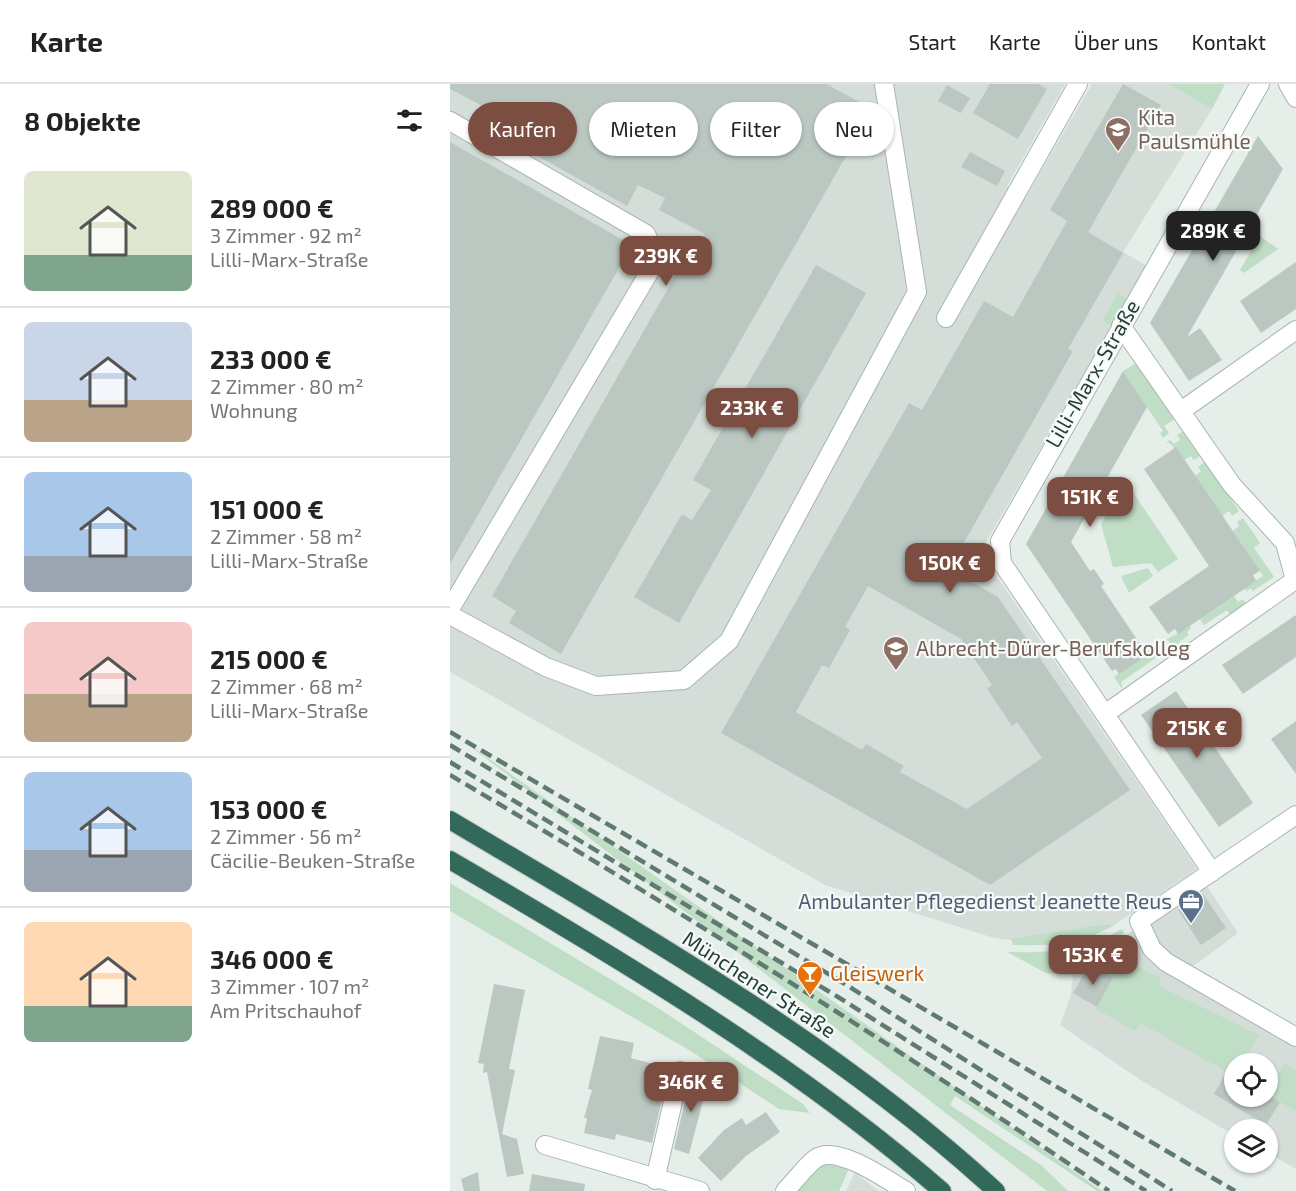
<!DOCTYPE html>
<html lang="de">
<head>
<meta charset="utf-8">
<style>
  body { margin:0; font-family:"Exo 2",sans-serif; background:#f6f6f6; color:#222; height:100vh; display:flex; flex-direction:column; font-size:22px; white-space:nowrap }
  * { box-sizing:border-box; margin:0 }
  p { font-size:20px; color:#767676 }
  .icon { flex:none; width:33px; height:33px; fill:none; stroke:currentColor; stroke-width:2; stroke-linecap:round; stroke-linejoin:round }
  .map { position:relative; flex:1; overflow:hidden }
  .details { display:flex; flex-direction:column; background:#fff; width:450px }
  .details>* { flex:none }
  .hud { position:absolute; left:18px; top:18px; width:570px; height:54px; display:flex; gap:12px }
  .buttons { position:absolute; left:774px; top:969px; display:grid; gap:12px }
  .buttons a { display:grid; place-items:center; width:54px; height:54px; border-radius:50%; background:#fff; box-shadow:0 2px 4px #0004; font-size:30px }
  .price { position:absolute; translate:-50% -51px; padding:0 14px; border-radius:12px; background:#7c4d41; color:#fff; font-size:20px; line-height:39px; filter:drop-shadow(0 2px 3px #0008) }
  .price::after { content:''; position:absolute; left:50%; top:36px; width:18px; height:14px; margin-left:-9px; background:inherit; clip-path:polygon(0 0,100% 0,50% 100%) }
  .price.current { background:#222; color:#fff }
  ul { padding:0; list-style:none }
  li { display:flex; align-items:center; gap:18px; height:150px; padding:0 24px }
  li+li { border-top:2px solid #e0e0e0 }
  li span { display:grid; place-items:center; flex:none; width:168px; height:120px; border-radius:9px; color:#555 }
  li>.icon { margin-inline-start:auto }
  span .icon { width:72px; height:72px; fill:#fffc; stroke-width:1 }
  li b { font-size:26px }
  h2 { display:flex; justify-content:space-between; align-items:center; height:72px; padding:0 24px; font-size:26px }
  .tag { padding:0 21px; border-radius:27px; background:#fff; box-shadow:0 2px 4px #0004; font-size:21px; line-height:54px }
  .tag.current { background:#7c4d41; color:#fff }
  header { display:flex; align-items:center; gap:36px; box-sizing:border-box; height:84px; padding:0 30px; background:#fff; border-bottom:2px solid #e0e0e0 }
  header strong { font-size:28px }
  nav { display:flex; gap:33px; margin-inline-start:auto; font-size:21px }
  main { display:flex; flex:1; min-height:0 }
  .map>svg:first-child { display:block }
  .built { fill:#d4ddd8; fill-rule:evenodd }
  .green { fill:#c0ddc6 }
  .building { fill:#bbc8c2; fill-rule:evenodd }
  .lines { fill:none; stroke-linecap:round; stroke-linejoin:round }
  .minor-casing { stroke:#a8b6b0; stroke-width:20 }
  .highway-casing { stroke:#c2c9c7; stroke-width:20 }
  .minor { stroke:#fff; stroke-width:18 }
  .highway { stroke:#33695b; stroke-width:18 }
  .rail { stroke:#607a72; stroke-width:4.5; stroke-dasharray:12 6; stroke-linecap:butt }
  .labels { text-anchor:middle; stroke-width:4.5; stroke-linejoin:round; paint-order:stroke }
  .education-label { font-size:21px; fill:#785e54; stroke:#f6faf8; text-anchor:start }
  .street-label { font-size:21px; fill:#253f37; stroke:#f6faf8 }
  .service-label { font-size:21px; fill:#4e5e75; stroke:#f6faf8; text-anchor:end }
  .food-label { font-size:21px; fill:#c56008; stroke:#f6faf8; text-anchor:start }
</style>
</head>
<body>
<header>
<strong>Karte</strong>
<nav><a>Start</a><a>Karte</a><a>Über uns</a><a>Kontakt</a></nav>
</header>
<main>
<section class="details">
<h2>8 Objekte<svg class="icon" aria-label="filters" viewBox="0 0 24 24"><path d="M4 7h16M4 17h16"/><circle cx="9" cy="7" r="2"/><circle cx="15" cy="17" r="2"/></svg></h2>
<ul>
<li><span style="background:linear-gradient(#dfe7d0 70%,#7fa58c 0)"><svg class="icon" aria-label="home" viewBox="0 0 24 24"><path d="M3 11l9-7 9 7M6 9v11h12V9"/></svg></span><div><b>289 000 €</b><p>3 Zimmer · 92 m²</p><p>Lilli-Marx-Straße</p></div></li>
<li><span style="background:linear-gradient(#c9d6e8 65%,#b9a48a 0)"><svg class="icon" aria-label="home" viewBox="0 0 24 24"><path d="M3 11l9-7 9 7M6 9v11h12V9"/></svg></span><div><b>233 000 €</b><p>2 Zimmer · 80 m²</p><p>Wohnung</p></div></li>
<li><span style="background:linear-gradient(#a9c7e8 70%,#9aa5b1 0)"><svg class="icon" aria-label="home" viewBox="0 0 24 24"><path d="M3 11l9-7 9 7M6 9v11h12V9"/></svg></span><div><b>151 000 €</b><p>2 Zimmer · 58 m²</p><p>Lilli-Marx-Straße</p></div></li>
<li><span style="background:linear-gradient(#f6c9c9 60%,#b9a48a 0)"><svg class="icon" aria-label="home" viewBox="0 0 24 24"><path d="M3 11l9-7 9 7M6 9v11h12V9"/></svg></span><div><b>215 000 €</b><p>2 Zimmer · 68 m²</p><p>Lilli-Marx-Straße</p></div></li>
<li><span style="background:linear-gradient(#a9c7e8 65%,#9aa5b1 0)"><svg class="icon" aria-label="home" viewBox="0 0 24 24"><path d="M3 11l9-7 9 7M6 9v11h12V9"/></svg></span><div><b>153 000 €</b><p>2 Zimmer · 56 m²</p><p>Cäcilie-Beuken-Straße</p></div></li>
<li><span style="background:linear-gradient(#ffd9b3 70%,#7fa58c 0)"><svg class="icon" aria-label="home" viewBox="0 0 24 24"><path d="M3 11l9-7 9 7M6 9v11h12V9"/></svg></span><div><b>346 000 €</b><p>3 Zimmer · 107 m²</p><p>Am Pritschauhof</p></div></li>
</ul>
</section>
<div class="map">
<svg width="846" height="1107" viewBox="0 0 846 1107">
  <rect width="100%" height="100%" fill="#e5eee9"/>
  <g class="built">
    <path d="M0,0H615L557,102L576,113L642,0H718L762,25L673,168L697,182L530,468L747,785L664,841L645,851L606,862L544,854L375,801L0,588Z"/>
    <path d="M754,798L788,849L738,886L846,959V1085L818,1069V1046H784V1051L692,997L610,941L621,911L623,888ZM784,980H818V1012H784Z"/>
    <path d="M405,1088L428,1107H396Z"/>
  </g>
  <g class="green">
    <path d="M718,0H775L762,25Z"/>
    <path d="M810,152L828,165L794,189L790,186Z"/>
    <path d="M668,209L678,215L662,242L652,237Z"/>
    <path d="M687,279L725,335L714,342L719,349L713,354L710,349L713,347L673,287Z"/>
    <path d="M734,347L750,372L744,376L741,372L734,376L720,359H716L720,356L724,360L730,356L727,351Z"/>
    <path d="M755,378L789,427L782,432L779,427L772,432L745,392L751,387L748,383Z"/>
    <path d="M680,404L728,475L708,488L701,479L663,483L651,440L671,405Z"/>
    <path d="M793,434L810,459L804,464L824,493L803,507L801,504L796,507L794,504L813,492L783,447L789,442L787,438Z"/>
    <path d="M698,484L703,492L679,509L671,492Z"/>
    <path d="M784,512L788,518L793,515L797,522L781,532L777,526L754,541L750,535Z"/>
    <path d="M740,542L741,544L737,548L739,551L728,559L733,565L722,573L718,566L722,563L718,556L712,559L710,555L714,557Z"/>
    <path d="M704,559L708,563L703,566L706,569L710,566L717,576L710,571L671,598L673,606L664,593L705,562Z"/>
    <path d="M11,655L652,1107H647L505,1012L500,1021L591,1081L618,1107H597Z"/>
    <path d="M0,799L208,924L353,1020L360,1029L329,1025L239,966L0,827Z"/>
    <path d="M656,840L663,842C629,859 601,862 563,861L561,855Z"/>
    <path d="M672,845L674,849L615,881L621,891L596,889L557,868C600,869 634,867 672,845Z"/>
    <path d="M662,870L711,894L709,902L809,951L793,979L784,980V992L691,939L685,947L646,925L663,894L644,884Z"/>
    <path d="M834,979L846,986V1027L818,1011Z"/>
    <path d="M377,1080L395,1081L398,1087L389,1107H342L368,1082Z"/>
  </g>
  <g class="building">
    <path d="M0,0H376L423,25L111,570L59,539L66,527L42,512L228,187L233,189L255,150L209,126L215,114L188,101L177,122L79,67L89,51L0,5Z"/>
    <path d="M540,0H588L597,5L568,55L523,29Z"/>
    <path d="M673,0L711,21L638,148L673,169L618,265L623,267L499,485L548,513L680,706L540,801L271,649L459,319L472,326L534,217L563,233L617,137L600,126ZM418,502L511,555L542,601L537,605L562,642L567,638L592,674L517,725L450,688L454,682L416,660L412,666L346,628L372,581L379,584L400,546L395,543Z"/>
    <path d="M497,1L520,14L511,29L488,17Z"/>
    <path d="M808,52L833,85L737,253L750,244L772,276L739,297L700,239Z"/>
    <path d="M0,58L182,161L0,480Z"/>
    <path d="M520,68L555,87L547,102L511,83Z"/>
    <path d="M846,178V225L811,249L790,217Z"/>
    <path d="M366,181L416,209L229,539L184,513L232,430L242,436L261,406L243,396Z"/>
    <path d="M673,287L697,323L621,458L640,487L644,485L654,500L651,502L692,563L688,566L693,574L669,590L666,585L662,587L576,460Z"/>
    <path d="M726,363L810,487L803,491L806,497L728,550L725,545L718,550L699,523L759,482L694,385Z"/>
    <path d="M846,531V573L793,610L772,581Z"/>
    <path d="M726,607L803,719L769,743L691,631Z"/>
    <path d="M846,637V690L821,655Z"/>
    <path d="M753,810L776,844L751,861L728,826Z"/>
    <path d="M639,881L663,894L647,923L623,909Z"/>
    <path d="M44,900L75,906L59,985L65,986L52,1050L67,1055L74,1090L57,1093L37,988L33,989L34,980L28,979Z"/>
    <path d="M150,952L184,959L181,974L219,984L202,1059L166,1050L165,1056L134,1049L137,1034H134L142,1006L138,1005Z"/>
    <path d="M784,974V1012H820L830,1018L816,1041L764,1010Z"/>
    <path d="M241,990L259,994L239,1070L224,1065Z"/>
    <path d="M316,1028L330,1048L296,1072L271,1097L248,1074L274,1046L292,1034L296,1041Z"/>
    <path d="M28,1088L30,1107H14L11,1095Z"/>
    <path d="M82,1090L135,1100L134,1107H79Z"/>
  </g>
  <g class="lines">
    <defs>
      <g id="minor">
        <path d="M838,0L846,14"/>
        <path d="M0,37L196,150L205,169L200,187L0,525"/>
        <path d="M496,234L628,0"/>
        <path d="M731,327L846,246"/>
        <path d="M0,531L96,583L146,602L234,596L279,557L467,208L434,0"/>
        <path d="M655,630L845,496L835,459L782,401L671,242"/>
        <path d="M846,731L689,837L702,865L716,878L846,953"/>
        <path d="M762,788L552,479L550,457L810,0"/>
        <path d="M95,1061L250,1107"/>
        <path d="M205,1096L230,987"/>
        <path d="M335,1107C345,1097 354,1084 365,1075C386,1059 437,1096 456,1107"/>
      </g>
      <g id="highway">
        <path d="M0,736C188,848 384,958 546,1107"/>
        <path d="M0,776C170,875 343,978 492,1107"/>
      </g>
    </defs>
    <use href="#minor" class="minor-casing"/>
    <use href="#highway" class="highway-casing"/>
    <use href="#minor" class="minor"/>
    <use href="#highway" class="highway"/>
    <g class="rail">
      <path d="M0,648L785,1107"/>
      <path d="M0,661L395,900L722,1107"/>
      <path d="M0,678L388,913L696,1107"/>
      <path d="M0,691C224,823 444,961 659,1107"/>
    </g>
  </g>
  <defs>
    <symbol id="school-pin" viewBox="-11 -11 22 30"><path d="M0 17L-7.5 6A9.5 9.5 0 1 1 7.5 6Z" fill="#8d6e63" stroke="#f6faf8"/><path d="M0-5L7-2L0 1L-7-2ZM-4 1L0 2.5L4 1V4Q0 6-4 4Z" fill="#fff"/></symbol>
    <symbol id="office-pin" viewBox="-11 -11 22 30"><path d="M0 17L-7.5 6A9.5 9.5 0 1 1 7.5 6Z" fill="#5c6f8a" stroke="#f6faf8"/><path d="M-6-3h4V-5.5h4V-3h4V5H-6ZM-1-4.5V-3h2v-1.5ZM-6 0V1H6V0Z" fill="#fff"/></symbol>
    <symbol id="bar-pin" viewBox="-11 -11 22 30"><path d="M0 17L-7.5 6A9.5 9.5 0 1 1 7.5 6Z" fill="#e8710a" stroke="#f6faf8"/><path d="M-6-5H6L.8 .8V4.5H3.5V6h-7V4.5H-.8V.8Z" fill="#fff"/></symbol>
  </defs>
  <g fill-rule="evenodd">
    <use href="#school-pin" x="653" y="31" width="30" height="40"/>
    <use href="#school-pin" x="431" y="550" width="30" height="40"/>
    <use href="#office-pin" x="726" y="803" width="30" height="40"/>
    <use href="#bar-pin" x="345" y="875" width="30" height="40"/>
  </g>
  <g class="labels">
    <g class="education-label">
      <text x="688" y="41">Kita<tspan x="688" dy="24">Paulsmühle</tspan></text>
      <text x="466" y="572">Albrecht-Dürer-Berufskolleg</text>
    </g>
    <g class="street-label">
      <text transform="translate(643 290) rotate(-60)" y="7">Lilli-Marx-Straße</text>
      <text transform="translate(309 901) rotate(33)" y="7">Münchener Straße</text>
    </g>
    <g class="service-label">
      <text x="722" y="825">Ambulanter Pflegedienst Jeanette Reus</text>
    </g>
    <g class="food-label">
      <text x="380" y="897">Gleiswerk</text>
    </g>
  </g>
</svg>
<div class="buttons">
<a><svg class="icon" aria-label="locate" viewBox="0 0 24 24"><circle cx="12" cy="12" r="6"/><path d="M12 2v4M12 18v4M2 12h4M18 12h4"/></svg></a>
<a><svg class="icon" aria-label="layers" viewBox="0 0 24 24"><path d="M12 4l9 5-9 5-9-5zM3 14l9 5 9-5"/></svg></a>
</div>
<b class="price current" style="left:763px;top:178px">289K €</b>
<b class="price" style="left:216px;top:203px">239K €</b>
<b class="price" style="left:302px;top:355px">233K €</b>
<b class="price" style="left:640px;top:444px">151K €</b>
<b class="price" style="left:500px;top:510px">150K €</b>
<b class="price" style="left:747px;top:675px">215K €</b>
<b class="price" style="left:643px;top:902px">153K €</b>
<b class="price" style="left:241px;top:1029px">346K €</b>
<div class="hud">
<a class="tag current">Kaufen</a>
<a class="tag">Mieten</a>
<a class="tag">Filter</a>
<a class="tag">Neu</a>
</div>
</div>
</main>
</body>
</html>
